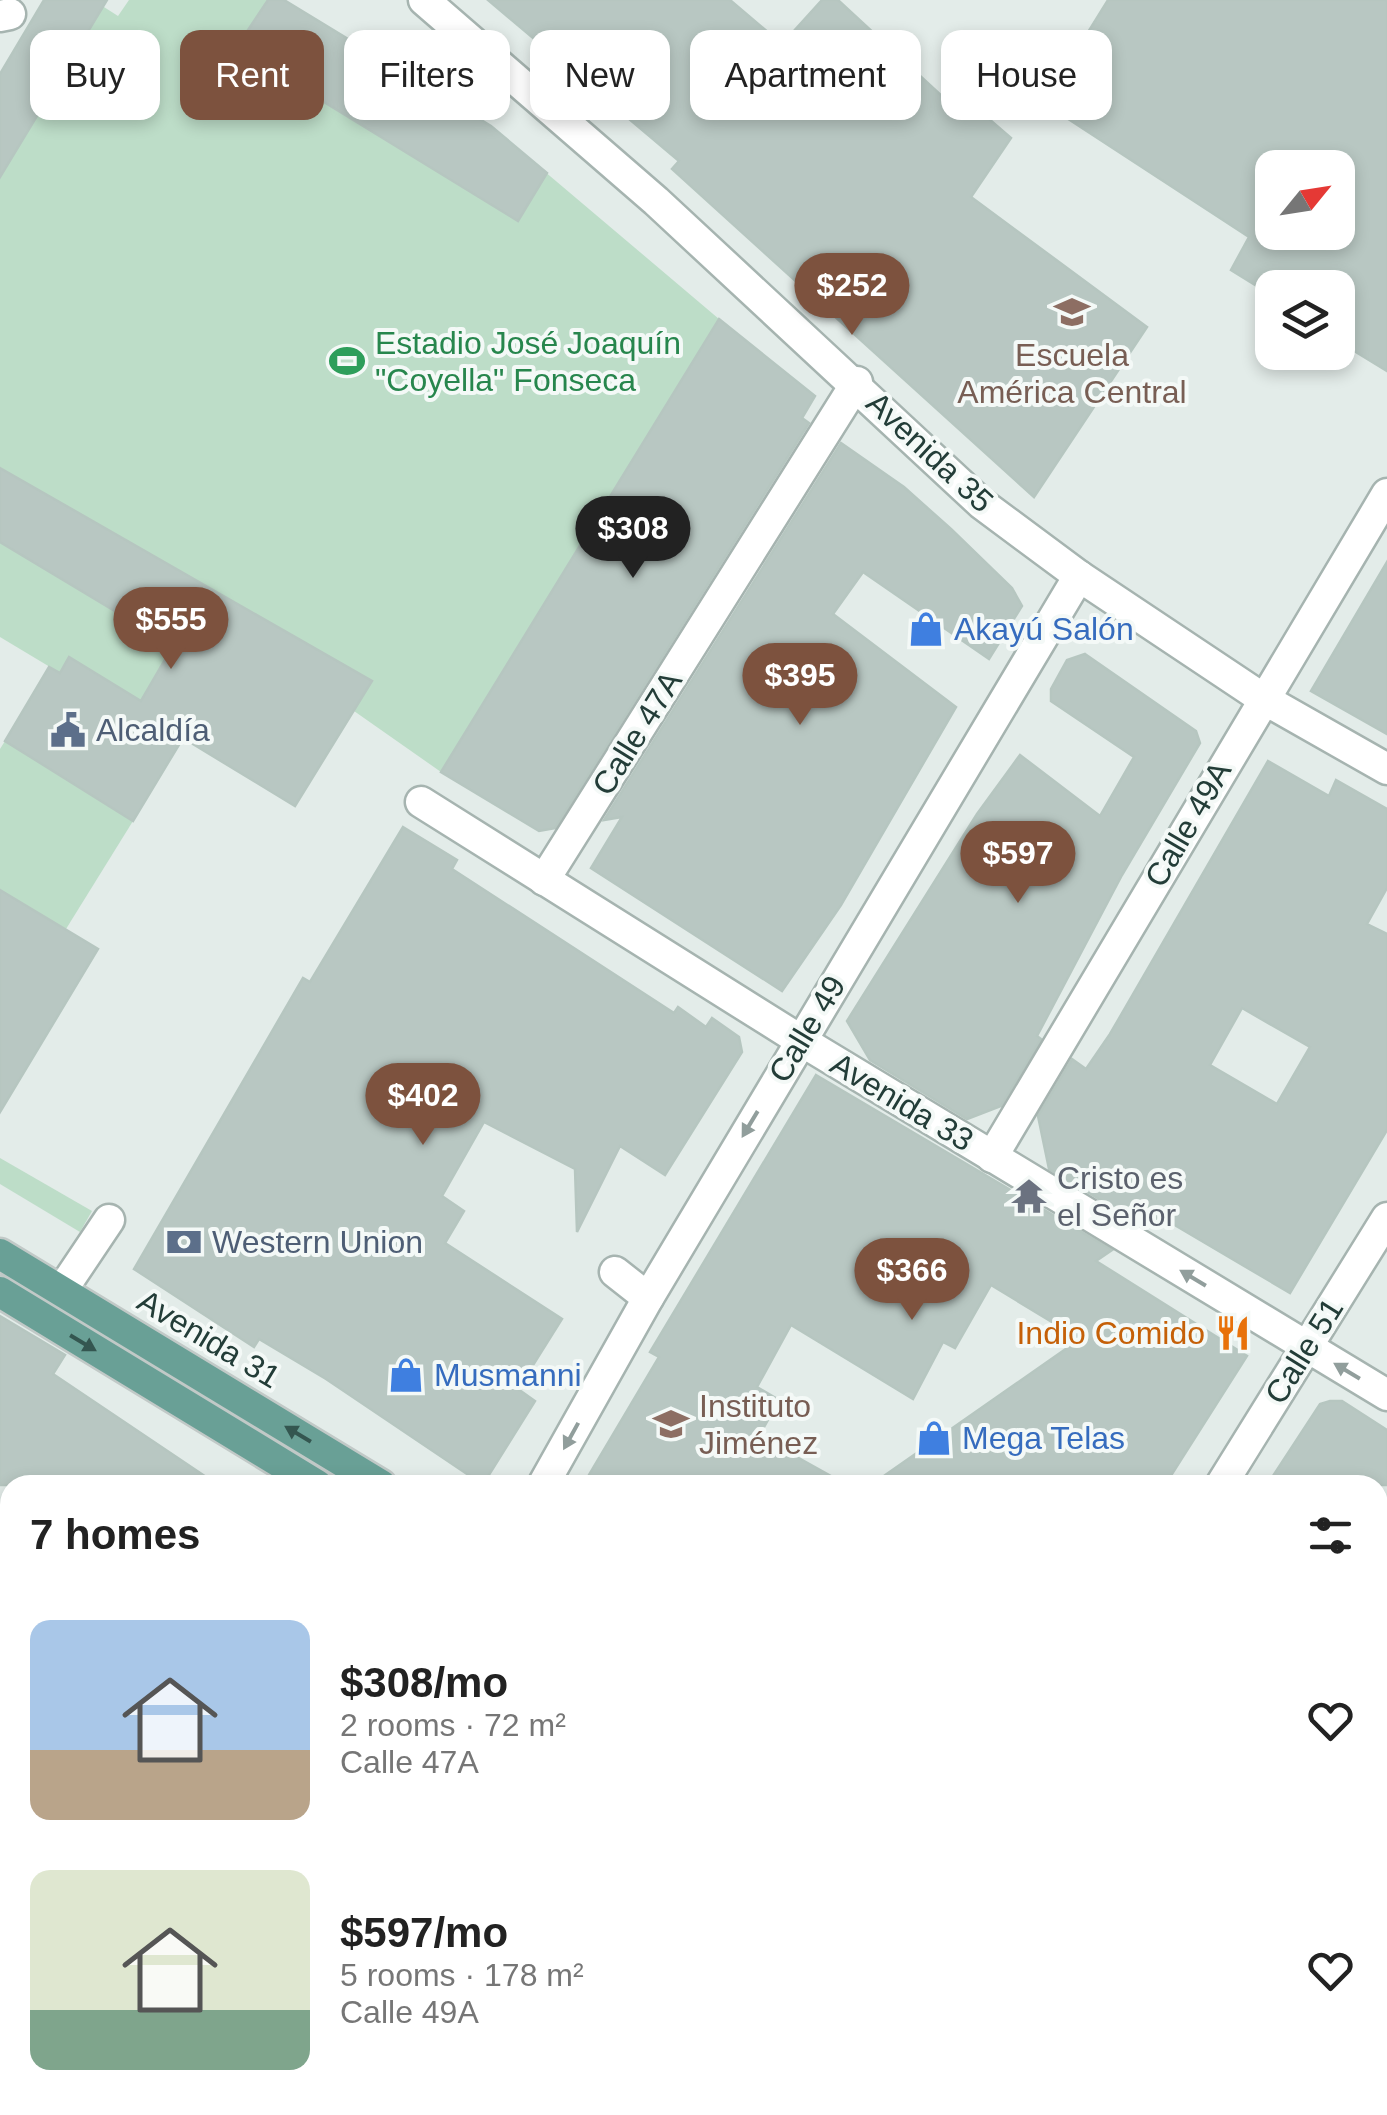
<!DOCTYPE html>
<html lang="en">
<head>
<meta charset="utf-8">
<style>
  body { margin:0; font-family:Helvetica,sans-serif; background:#f6f6f6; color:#222; height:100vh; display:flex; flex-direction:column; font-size:38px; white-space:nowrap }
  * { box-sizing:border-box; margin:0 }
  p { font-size:32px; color:#767676 }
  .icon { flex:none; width:55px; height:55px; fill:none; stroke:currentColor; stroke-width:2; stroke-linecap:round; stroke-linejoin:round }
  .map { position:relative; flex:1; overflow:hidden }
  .panel { position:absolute; left:0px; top:1475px; width:1388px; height:640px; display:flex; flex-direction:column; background:#fff; border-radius:30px 30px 0 0; box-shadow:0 5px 15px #0003 }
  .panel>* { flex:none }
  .top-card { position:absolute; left:30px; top:30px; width:1328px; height:90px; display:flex; gap:20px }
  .needle { width:65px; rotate:60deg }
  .controls { position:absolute; left:1255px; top:150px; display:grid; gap:20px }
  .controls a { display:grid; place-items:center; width:100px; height:100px; border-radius:20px; background:#fff; box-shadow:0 5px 15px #0003; font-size:50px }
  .price { position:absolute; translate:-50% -85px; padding:0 22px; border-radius:35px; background:#7d523e; color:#fff; font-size:32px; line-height:65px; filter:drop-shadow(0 2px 5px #0008) }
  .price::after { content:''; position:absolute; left:50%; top:60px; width:30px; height:22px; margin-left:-15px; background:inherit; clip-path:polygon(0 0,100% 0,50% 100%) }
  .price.active { background:#222; color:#fff }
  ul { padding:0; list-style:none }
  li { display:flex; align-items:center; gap:30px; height:250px; padding:0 30px }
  li span { display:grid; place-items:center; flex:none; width:280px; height:200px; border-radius:20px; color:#555 }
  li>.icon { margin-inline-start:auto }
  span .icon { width:120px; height:120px; fill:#fffc; stroke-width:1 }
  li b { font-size:42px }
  h2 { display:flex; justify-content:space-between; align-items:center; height:120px; padding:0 30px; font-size:42px }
  .pill { padding:0 35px; border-radius:20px; background:#fff; box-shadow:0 5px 15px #0003; font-size:35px; line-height:90px }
  .pill.active { background:#7d523e; color:#fff }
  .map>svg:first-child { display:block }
  .green { fill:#bdddc8 }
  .building { fill:#b8c7c2; stroke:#b6c6c0; stroke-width:2.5; fill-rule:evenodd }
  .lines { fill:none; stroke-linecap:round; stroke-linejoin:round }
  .minor-casing { stroke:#a6b4b0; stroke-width:35 }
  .major-casing { stroke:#c1c9c7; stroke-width:35 }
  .minor { stroke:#fff; stroke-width:30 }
  .major { stroke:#69a096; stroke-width:30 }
  .oneway { fill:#919e9c }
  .oneway2 { fill:#345650 }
  .labels { text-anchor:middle; stroke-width:8; stroke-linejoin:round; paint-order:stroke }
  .leisure-label { font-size:32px; fill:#27864d; stroke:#f4f9f7; text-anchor:start }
  .education-label { font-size:32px; fill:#785e54; stroke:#f4f9f7 }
  .street-label { font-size:32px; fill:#233d38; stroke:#f4f9f7 }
  .shop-label { font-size:32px; fill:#366cbe; stroke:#f4f9f7; text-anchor:start }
  .service-label { font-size:32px; fill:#4e5e75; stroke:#f4f9f7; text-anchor:start }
  .worship-label { font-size:32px; fill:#5b616d; stroke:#f4f9f7; text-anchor:start }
  .food-label { font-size:32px; fill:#c56008; stroke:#f4f9f7; text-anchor:end }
</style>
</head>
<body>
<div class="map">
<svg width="1387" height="2115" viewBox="0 0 1387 2115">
  <rect width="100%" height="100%" fill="#e3ece9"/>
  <g class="green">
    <path d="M44,0H93L118,16L129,0H285L491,126L719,319L441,772L354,711L173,647L130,719L69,658L60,673L0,637V74Z"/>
    <path d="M5,741L133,821L66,929L0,890V749Z"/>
    <path d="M0,1158L92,1211L80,1232L0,1184Z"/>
  </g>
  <g class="building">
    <path d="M44,0H107L0,177V74Z"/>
    <path d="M268,0H284L491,126L547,173L518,221L236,48Z"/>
    <path d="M488,0H730L782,44L822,0H838L958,111L966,99L1011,138L971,197L1147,327L1034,497L672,169L679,161Z"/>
    <path d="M1108,0H1387V371L1338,341V288H1260L1231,270L1249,237L1044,103ZM1272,168H1338V232H1272Z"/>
    <path d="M719,319L815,396L802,418L809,423L555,828L539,831L441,772Z"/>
    <path d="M841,443L904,487L951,529L1012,588L1022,606L989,659L863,572L833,614L956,707L841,905L782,991L591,868L622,817L604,820Z"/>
    <path d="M0,468L372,681L295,806L183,738L133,821L5,741L49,667L60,673L69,657L141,701L173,646L0,542Z"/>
    <path d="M1387,562V734L1311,691Z"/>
    <path d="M1085,654L1196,731L1200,743L1122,875L1037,1036L1041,1039L1001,1106L967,1119L870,1060L847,1021L977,814L1020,755L1100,816L1134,757L1051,701V689L1067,660Z"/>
    <path d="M1268,761L1329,796L1336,780L1387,809V888L1367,924L1387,934V1130L1290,1293L1161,1217L1146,1227L1049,1169L1038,1116L1072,1059L1086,1069L1110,1034ZM1242,1008L1310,1047L1277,1104L1210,1065Z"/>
    <path d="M403,827L457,860L452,869L674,1013L678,1007L706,1027L712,1018L739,1037L742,1052L665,1175L620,1146L577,1232L575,1169L484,1122L442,1196L464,1211L445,1243L562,1319L518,1389L535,1401L487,1478H473L326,1379L259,1339L254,1347L134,1269L303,978L310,982Z"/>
    <path d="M0,890L98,949L0,1112Z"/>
    <path d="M816,1075L1112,1250L1096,1261L1247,1356L1165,1485H871L1080,1339L991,1285L955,1348L943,1342L913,1399L791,1325L757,1387L779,1400L759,1436L847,1485H583L659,1357L650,1352Z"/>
    <path d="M0,1316L65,1355L53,1374L218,1485H0Z"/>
    <path d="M1330,1401H1342L1387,1430V1485H1267L1320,1404Z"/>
  </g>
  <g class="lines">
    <defs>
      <g id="minor">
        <path d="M424,0L656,201L982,504L1079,576L1262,698L1387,769"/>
        <path d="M0,16L10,14"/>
        <path d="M421,802L800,1040L1387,1395"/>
        <path d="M544,880L857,382"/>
        <path d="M992,1157L1387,494"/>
        <path d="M615,1272L648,1298"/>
        <path d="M62,1290L109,1220"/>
        <path d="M543,1485L648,1298L1079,576"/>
        <path d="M1221,1485L1387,1218"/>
        <path d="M136,2115L142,2105"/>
        <path d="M827,2115L834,2105"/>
      </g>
      <g id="major">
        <path d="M0,1254L381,1485"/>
        <path d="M0,1292L317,1485"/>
        <path d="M0,1966L10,1972"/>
        <path d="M1378,2089L1387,2095"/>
        <path d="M237,2105L254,2115"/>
        <path d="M1333,2105L1349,2115"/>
      </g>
    </defs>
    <use href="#minor" class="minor-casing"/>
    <use href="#major" class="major-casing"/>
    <use href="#minor" class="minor"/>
    <use href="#major" class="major"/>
  </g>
  <defs><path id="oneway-solid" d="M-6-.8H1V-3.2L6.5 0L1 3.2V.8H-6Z" transform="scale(2.5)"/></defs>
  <g class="oneway">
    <use href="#oneway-solid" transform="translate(750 1124) rotate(121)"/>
    <use href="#oneway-solid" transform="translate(1193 1278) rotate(-149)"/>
    <use href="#oneway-solid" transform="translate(1347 1371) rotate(-149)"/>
    <use href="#oneway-solid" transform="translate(571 1436) rotate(119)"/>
  </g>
  <g class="oneway2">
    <use href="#oneway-solid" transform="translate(83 1343) rotate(31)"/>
    <use href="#oneway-solid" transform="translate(298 1434) rotate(-149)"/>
  </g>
  <defs>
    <symbol id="school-bare" viewBox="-9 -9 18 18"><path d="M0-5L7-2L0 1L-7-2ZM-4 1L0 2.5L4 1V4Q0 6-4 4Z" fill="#8d6e63" stroke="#f4f9f7" stroke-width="2.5" paint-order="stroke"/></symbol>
    <symbol id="stadium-bare" viewBox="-9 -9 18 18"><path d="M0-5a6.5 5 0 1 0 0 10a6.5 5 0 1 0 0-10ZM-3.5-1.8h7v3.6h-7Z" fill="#2e9e5b" stroke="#f4f9f7" stroke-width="2.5" paint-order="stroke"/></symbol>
    <symbol id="shop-bare" viewBox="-9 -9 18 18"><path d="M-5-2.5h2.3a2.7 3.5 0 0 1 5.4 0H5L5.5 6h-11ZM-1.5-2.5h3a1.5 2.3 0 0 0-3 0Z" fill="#3f7fe0" stroke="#f4f9f7" stroke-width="2.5" paint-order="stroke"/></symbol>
    <symbol id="civic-bare" viewBox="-9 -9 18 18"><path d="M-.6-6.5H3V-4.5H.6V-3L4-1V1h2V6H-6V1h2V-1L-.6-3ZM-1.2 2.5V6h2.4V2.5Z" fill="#5c6f8a" stroke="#f4f9f7" stroke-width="2.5" paint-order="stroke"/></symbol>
    <symbol id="temple-bare" viewBox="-9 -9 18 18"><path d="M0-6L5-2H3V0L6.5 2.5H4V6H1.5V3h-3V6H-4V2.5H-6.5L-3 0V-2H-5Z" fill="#6b7280" stroke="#f4f9f7" stroke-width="2.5" paint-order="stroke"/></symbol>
    <symbol id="bank-bare" viewBox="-9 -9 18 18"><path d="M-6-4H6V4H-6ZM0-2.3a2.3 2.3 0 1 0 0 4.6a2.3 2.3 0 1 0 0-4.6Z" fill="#5c6f8a" stroke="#f4f9f7" stroke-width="2.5" paint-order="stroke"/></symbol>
    <symbol id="restaurant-bare" viewBox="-9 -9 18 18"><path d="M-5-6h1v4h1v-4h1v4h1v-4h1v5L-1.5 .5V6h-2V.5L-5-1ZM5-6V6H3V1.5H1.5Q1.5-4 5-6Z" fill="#e8710a" stroke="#f4f9f7" stroke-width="2.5" paint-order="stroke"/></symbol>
    <symbol id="university-bare" viewBox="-9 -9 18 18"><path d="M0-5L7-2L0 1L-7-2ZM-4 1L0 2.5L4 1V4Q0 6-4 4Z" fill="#8d6e63" stroke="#f4f9f7" stroke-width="2.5" paint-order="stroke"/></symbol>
  </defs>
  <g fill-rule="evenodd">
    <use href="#school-bare" x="1047" y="287" width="50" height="50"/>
    <use href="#stadium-bare" x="322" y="336" width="50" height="50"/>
    <use href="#shop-bare" x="901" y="604" width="50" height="50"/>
    <use href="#civic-bare" x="43" y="705" width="50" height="50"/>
    <use href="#temple-bare" x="1004" y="1171" width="50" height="50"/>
    <use href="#bank-bare" x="159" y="1217" width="50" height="50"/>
    <use href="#restaurant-bare" x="1208" y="1308" width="50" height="50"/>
    <use href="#shop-bare" x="381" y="1350" width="50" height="50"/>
    <use href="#university-bare" x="646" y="1399" width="50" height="50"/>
    <use href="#shop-bare" x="909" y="1413" width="50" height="50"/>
  </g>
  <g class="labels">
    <g class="leisure-label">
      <text x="375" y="354">Estadio José Joaquín<tspan x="375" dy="37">"Coyella" Fonseca</tspan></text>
    </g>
    <g class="education-label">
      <text x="1072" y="366">Escuela<tspan x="1072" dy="37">América Central</tspan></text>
      <text x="699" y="1417" text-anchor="start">Instituto<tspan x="699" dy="37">Jiménez</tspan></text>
    </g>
    <g class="street-label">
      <text transform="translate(930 452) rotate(43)" y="11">Avenida 35</text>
      <text transform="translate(637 733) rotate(-58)" y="11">Calle 47A</text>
      <text transform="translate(1188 824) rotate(-60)" y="11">Calle 49A</text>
      <text transform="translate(807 1029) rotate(-59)" y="11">Calle 49</text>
      <text transform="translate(902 1102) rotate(31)" y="11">Avenida 33</text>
      <text transform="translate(209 1339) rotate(31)" y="11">Avenida 31</text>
      <text transform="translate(1304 1351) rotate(-58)" y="11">Calle 51</text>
    </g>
    <g class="shop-label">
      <text x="954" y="640">Akayú Salón</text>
      <text x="434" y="1386">Musmanni</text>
      <text x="962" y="1449">Mega Telas</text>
    </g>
    <g class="service-label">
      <text x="96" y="741">Alcaldía</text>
      <text x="212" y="1253">Western Union</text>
    </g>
    <g class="worship-label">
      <text x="1057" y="1189">Cristo es<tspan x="1057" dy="37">el Señor</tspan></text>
    </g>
    <g class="food-label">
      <text x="1205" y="1344">Indio Comido</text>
    </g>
  </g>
</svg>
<div class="controls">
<a><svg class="needle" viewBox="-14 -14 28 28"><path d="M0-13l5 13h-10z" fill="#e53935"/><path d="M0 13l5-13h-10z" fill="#767676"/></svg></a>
<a><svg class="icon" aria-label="layers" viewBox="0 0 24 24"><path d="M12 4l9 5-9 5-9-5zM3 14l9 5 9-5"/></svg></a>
</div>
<b class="price" style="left:852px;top:338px">$252</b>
<b class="price active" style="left:633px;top:581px">$308</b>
<b class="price" style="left:171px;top:672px">$555</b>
<b class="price" style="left:800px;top:728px">$395</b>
<b class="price" style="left:1018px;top:906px">$597</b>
<b class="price" style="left:423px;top:1148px">$402</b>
<b class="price" style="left:912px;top:1323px">$366</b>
<div class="top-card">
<a class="pill">Buy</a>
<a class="pill active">Rent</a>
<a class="pill">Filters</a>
<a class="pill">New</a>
<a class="pill">Apartment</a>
<a class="pill">House</a>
</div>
<section class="panel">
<h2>7 homes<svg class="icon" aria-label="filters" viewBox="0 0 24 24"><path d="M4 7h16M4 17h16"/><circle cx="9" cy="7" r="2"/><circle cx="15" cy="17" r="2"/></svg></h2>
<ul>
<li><span style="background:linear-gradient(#a9c7e8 65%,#b9a48a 0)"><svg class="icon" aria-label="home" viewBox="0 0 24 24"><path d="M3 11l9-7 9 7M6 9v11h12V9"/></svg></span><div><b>$308/mo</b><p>2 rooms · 72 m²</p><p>Calle 47A</p></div><svg class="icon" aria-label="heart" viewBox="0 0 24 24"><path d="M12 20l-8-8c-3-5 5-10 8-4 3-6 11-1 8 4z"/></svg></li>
<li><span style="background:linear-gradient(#dfe7d0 70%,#7fa58c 0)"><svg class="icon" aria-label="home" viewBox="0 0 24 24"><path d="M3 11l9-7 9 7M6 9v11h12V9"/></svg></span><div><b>$597/mo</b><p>5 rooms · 178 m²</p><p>Calle 49A</p></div><svg class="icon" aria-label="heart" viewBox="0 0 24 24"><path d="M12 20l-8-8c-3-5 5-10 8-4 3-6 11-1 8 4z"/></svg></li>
</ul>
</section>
</div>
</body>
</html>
